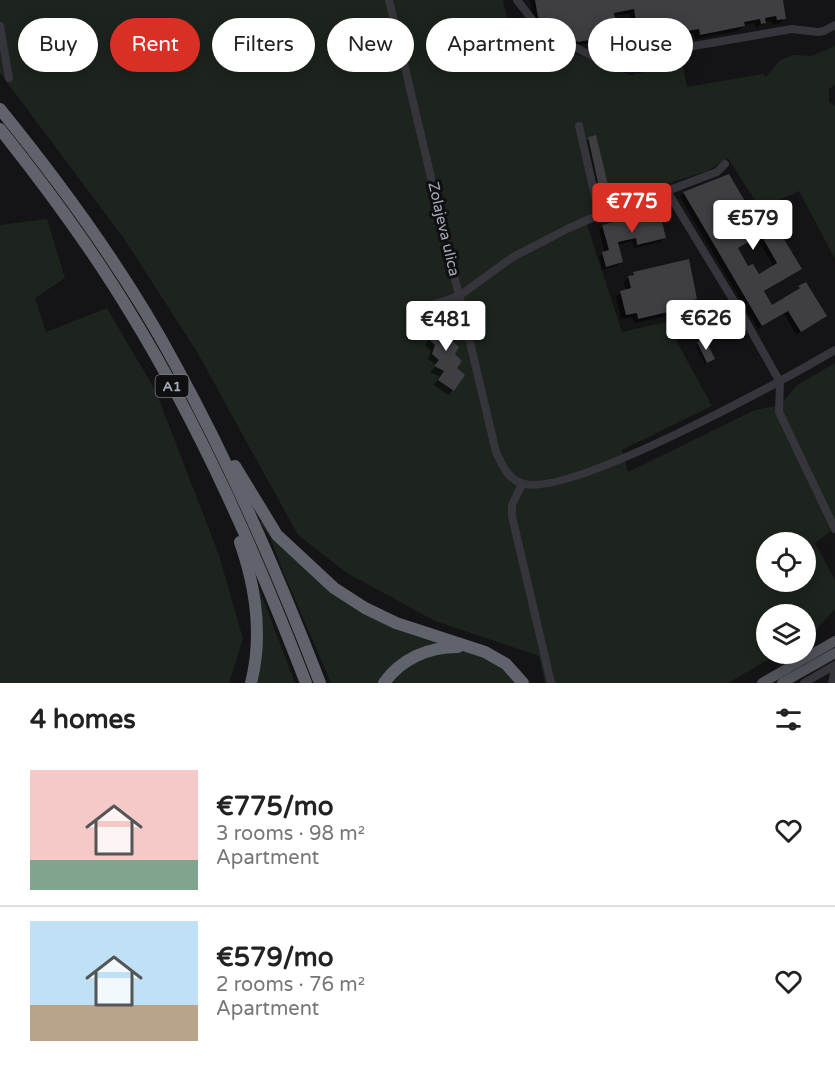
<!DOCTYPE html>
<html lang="en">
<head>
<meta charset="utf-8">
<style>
  body { margin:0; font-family:"Varela Round",sans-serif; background:#f6f6f6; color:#222; height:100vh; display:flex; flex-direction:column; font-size:22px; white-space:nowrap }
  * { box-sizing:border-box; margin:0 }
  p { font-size:20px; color:#767676 }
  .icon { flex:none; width:33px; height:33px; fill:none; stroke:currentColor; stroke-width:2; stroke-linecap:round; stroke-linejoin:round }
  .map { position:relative; height:683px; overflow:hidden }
  .drawer { display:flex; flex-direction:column; background:#fff; flex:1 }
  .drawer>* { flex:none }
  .hud { position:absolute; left:18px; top:18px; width:800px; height:54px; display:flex; gap:12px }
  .tools { position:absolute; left:756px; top:532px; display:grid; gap:12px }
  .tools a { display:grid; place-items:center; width:60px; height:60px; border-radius:50%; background:#fff; box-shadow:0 3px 15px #0003; font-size:30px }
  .price { position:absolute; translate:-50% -51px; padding:0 14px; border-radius:6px; background:#fff; color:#222; font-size:20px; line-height:39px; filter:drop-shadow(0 2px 3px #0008) }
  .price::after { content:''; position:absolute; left:50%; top:36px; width:18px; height:14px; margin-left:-9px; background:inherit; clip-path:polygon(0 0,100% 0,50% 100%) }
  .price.active { background:#d93025; color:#fff }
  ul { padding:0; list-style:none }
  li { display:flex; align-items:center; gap:18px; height:150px; padding:0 30px }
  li+li { border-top:2px solid #e0e0e0 }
  li span { display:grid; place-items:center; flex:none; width:168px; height:120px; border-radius:0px; color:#555 }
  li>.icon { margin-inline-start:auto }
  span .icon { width:72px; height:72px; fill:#fffc; stroke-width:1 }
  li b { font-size:26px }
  h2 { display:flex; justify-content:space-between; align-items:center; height:72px; padding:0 30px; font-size:26px }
  .pill { padding:0 21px; border-radius:27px; background:#fff; box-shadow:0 3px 15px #0003; font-size:21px; line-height:54px }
  .pill.active { background:#d93025; color:#fff }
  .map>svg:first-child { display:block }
  .green { fill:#1c241d; fill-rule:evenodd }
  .shadow { fill:#0007; fill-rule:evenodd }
  .building { fill:#3e3e43; fill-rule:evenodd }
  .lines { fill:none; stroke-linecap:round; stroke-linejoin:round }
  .minor { stroke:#35353b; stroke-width:8 }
  .major { stroke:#51525a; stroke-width:10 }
  .highway { stroke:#61636c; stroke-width:12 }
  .labels { text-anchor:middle; stroke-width:6; stroke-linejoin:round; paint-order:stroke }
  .shield { fill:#0f0f11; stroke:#787b85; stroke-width:1.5 }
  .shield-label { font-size:14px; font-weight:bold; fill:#a5a9b7 }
  .street-label { font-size:15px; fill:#a5a9b7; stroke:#0f0f11 }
</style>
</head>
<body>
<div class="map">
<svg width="835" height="683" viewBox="0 0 835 683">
  <rect width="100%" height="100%" fill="#141416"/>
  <g class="green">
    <path d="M0,0H503L509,28L633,76L634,74L683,66L687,87L763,74L766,77L780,60L793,55L811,56L835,46V84L829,89V102L835,106V259L799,191L760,208L728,158L708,171L638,193L641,203L587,225L622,332L666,322L712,406L622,450L628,472L755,410L780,405L797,385L835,363V528L815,543L835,580V609L814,632L806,638V615H766V654H778L728,683H545L539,656L435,621L347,573L298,535L197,352L125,240L0,73ZM766,543H806V582H766Z"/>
    <path d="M47,219L65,278L35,298L46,332L107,308L156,392L219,555L243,639L229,683H0V225Z"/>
    <path d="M263,520L313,576L448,644L380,683H331L282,569L270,537L260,523Z"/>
    <path d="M254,575L295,683H257Z"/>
    <path d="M451,649C477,652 499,662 516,683H389L407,664Z"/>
  </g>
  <g class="shadow">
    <path d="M530,0H782L785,18L780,23L772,25L771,21L765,22L756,28L755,23L744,25L738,31L695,39L694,33L634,44L629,14L613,16L617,34L612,39L573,46L557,37L555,25L541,27L534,22Z"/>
    <path d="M589,139L606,184L603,188L596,189L585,142Z"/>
    <path d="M728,176L752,217L775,227L801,269L763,292L772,307L805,284L825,316L796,335L784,313L758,329L680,197L684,193ZM757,238L774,267L758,276L747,269L737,249Z"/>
    <path d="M603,226L664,238L660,242L634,248L632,241L617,245L621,262L617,266L602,270L599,257L605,253L599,230Z"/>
    <path d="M634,273L696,299L691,304L675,307L676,310L671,315L634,323L632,317L621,319L616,297L621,292L626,291L624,282Z"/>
    <path d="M432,316L450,342L453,354L455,369L453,390L448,395L434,385L440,377L430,372L436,365L428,359L431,351L425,345L431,335L427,321Z"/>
    <path d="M698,344L711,361L705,364L696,346Z"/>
  </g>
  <g class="building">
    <path d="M535,0H783L786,19L777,20L776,16L765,18L766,23L761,24L760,19L744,22L745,26L700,35L699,29L639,39L634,9L614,13L618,35L578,42L561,32L559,21L547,23L538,17Z"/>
    <path d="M596,135L608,185L599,187L588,137Z"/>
    <path d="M729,174L753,215L770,205L781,223L776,226L802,269L764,291L772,305L800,288L798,286L806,282L827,316L801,332L788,311L762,326L683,192ZM761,235L777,263L759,274L753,264L748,266L738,248Z"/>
    <path d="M659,210L666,238L637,245L636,238L618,242L623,262L606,267L602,252L609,250L602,225Z"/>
    <path d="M689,259L697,299L676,304L677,310L638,319L637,313L626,315L620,291L631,288L628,276L634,275L633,272Z"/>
    <path d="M444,312L448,329L456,334L452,341L459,347L455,354L462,361L457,368L465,375L454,391L438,380L444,371L434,366L439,360L432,354L435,345L429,339L435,329L431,315Z"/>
    <path d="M705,339L715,359L707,363L697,342Z"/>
  </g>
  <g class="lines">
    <g class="minor">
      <path d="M389,0L496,452C502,464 507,478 521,483C566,501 787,378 835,350"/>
      <path d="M517,0L534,22L563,41L594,57L682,48L792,29L818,32L824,31L835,25"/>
      <path d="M0,26L9,78"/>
      <path d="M579,126L596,200L641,192L656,195"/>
      <path d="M667,191L740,311L780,382L779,412L835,529"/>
      <path d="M423,308L459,296L513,257L569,228L601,214L667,191L717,172L725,164"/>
      <path d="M522,484L512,505V516L551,683"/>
      <path d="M804,683L835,665"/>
      <path d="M832,683L835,669"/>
    </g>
    <g class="major">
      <path d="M762,683L835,641"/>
      <path d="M782,683L835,653"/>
    </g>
    <g class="highway">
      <path d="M0,109C65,189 126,273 175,364C231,466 278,574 320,683"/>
      <path d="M0,129C47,188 92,249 131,314C202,430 257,556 306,683"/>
      <path d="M235,466L277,535L334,588L365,608L396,623L485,652L506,664L523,683"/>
      <path d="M240,542C256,588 263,636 251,683"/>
      <path d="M384,683C401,659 428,647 458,647"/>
    </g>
  </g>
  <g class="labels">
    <rect class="shield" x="155.5" y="375" width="33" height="22" rx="4.5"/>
    <g class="shield-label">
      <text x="172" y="391">A1</text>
    </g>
    <g class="street-label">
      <text transform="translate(444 229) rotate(77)" y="5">Zolajeva ulica</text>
    </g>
  </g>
</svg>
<div class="tools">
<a><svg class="icon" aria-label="locate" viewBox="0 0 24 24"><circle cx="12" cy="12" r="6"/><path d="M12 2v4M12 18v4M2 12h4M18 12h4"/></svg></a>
<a><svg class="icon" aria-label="layers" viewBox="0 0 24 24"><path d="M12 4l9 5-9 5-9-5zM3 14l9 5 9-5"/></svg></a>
</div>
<b class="price active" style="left:632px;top:234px">€775</b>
<b class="price" style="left:753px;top:251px">€579</b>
<b class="price" style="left:706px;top:351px">€626</b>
<b class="price" style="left:446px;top:352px">€481</b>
<div class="hud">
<a class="pill">Buy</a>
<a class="pill active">Rent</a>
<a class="pill">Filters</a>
<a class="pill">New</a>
<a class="pill">Apartment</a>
<a class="pill">House</a>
</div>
</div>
<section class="drawer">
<h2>4 homes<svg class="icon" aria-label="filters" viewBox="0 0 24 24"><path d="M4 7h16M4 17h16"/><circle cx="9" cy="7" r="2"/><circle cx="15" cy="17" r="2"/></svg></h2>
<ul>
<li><span style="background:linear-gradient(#f6c9c9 75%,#7fa58c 0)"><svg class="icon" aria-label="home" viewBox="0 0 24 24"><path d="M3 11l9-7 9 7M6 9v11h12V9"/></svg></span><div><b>€775/mo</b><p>3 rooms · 98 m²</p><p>Apartment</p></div><svg class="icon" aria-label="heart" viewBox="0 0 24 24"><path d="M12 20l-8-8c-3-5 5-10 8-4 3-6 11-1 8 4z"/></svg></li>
<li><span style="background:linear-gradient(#bfe0f5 70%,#b9a48a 0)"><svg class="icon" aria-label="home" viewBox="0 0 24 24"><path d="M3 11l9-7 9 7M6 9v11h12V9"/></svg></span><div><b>€579/mo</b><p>2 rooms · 76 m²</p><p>Apartment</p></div><svg class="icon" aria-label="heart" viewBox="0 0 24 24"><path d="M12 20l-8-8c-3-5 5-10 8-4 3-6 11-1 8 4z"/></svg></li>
</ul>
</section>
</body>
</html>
